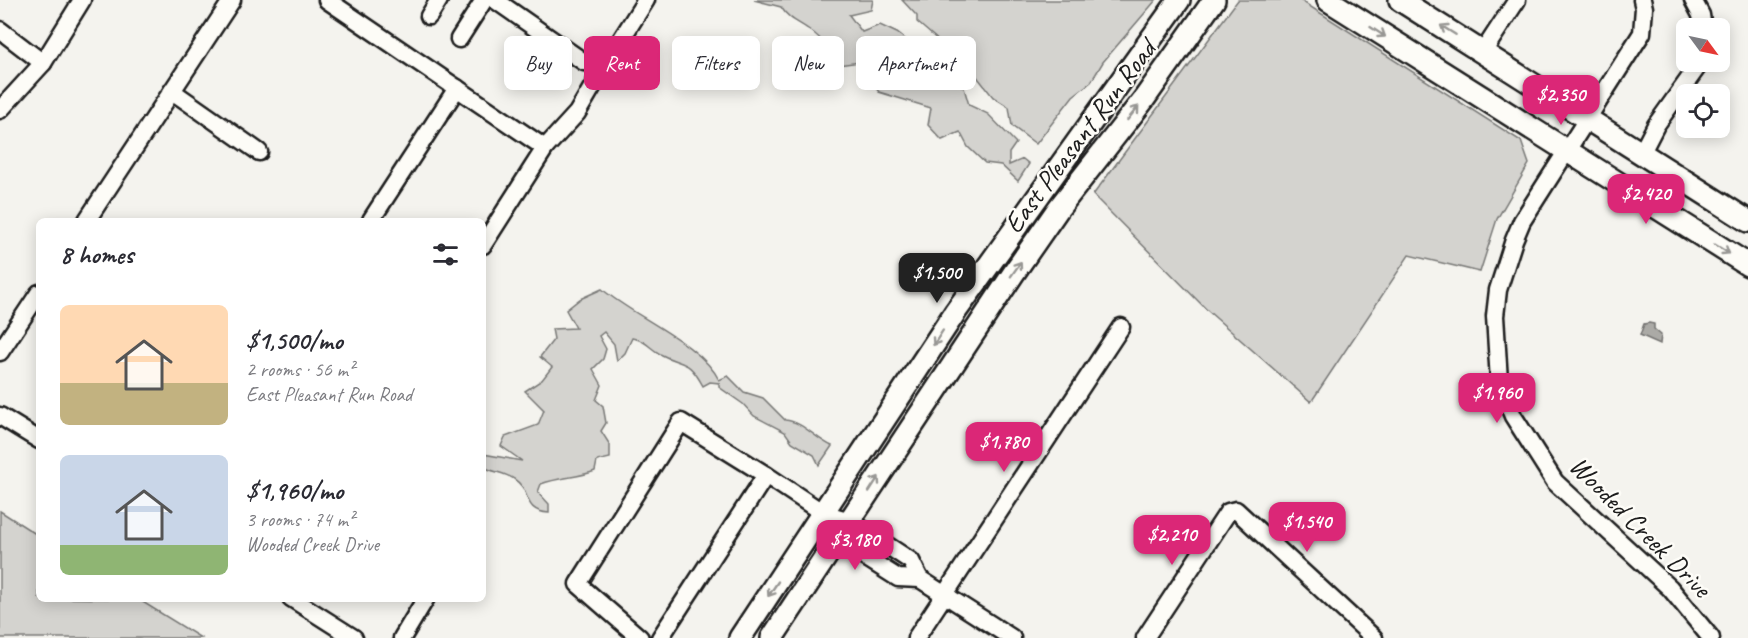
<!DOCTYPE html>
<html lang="en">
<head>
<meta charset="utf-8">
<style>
  body { margin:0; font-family:Caveat,sans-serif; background:#f7f7f7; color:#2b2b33; height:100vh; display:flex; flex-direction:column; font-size:22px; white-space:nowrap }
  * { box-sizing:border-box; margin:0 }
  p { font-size:20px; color:#7c7c81 }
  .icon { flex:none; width:33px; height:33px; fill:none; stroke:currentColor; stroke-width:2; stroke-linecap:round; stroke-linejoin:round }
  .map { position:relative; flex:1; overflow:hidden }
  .details { position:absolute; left:36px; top:218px; width:450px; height:384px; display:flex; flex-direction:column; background:#fff; border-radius:9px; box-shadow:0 3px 15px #0003 }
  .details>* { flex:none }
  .hud { position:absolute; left:504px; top:36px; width:570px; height:54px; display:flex; gap:12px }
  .needle { width:39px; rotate:123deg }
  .fabs { position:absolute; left:1676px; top:18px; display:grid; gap:12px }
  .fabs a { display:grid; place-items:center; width:54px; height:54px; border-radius:9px; background:#fff; box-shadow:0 3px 15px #0003; font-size:30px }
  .price { position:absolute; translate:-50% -51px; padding:0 14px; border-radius:12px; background:#db2777; color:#fff; font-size:20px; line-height:39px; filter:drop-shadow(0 2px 3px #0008) }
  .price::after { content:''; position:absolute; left:50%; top:36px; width:18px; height:14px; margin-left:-9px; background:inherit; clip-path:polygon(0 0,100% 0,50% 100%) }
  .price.active { background:#222; color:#fff }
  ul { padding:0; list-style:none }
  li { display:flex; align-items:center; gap:18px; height:150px; padding:0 24px }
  li span { display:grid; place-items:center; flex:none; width:168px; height:120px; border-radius:9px; color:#555 }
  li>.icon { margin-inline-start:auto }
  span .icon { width:72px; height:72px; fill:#fffc; stroke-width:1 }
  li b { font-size:26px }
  h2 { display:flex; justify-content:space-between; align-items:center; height:72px; padding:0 24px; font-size:26px }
  .chip { padding:0 21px; border-radius:9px; background:#fff; box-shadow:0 3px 15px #0003; font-size:21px; line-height:54px }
  .chip.active { background:#db2777; color:#fff }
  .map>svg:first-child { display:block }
  .green { fill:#d4d3cf; stroke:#787876; stroke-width:1.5 }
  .water { fill:#abaaa6; stroke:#72716f; stroke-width:1.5 }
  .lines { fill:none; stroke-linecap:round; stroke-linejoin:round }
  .minor-casing { stroke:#1c1c1c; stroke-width:21 }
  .major-casing { stroke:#1c1c1c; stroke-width:26 }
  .minor { stroke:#fdfcf7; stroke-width:16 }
  .major { stroke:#fdfcf7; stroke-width:21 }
  .oneway { stroke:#989794 }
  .labels { text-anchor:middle; stroke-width:5; stroke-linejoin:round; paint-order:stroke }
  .street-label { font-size:28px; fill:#1c1c1c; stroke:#fdfcf7 }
</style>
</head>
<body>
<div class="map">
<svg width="1748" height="638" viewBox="0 0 1748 638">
  <rect width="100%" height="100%" fill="#f4f3ee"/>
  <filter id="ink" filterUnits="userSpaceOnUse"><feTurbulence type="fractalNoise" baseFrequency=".0167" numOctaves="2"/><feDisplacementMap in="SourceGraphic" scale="12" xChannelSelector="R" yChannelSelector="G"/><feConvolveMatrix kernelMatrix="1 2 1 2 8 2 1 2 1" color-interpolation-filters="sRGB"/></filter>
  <g filter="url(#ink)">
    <g class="green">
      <path d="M754,0H873L871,10L849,15L862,32L880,25L897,33L936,63L964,88L969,105L988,114L1016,143L1009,153V165L1023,159L1029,164L1018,181L1001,165L985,163L968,147L960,132L942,140L928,125L931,108L879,92L868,77V61L838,65C831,53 823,39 811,31C799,22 789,20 781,7Z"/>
      <path d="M902,0H1156L1103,62L1091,82L1073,96L1036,144L1012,126L1009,107L993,97L971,69L917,22V16Z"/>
      <path d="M1238,0H1300L1521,141L1529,164L1497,219L1480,272L1409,255L1311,402L1208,311L1093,195Z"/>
      <path d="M602,289C634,317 702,344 719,380L728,376L744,392L763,398L785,420C802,421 816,439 832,446L819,465L814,455L792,442L785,432L754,416L743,404L719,387V383L710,382L703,386C688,358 684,367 660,354C648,347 647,341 632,338L625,353L617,361L614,344L604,332L599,336L606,349L603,359L593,369L602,385L596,400L603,406L606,423L601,431L610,445V458L597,461L595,471C577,478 559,477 541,484L538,492L549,504V513C521,511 533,491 514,479C506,473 493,472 483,467V454L522,461L501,446L505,437L538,425L544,410L525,391L542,380L552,367L540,357L554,339L552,329L576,328L566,310L580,299Z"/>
      <path d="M0,511L39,536V598L138,599L201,638H0Z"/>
    </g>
    <path class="water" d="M1649,323L1654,324V329L1661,335L1660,344L1640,335L1644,324Z"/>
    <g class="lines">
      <defs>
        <g id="minor">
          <path d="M327,0L545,148"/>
          <path d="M495,0L584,62L601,64L610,57L646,0"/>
          <path d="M1642,0L1644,8L1642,33L1522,221L1514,240L1498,290L1495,316L1499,381L1513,416L1555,482L1670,588L1711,638"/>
          <path d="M1693,0L1701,15L1703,28"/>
          <path d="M429,16L439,0"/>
          <path d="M0,30L43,63"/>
          <path d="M459,39L484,0"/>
          <path d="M1483,52L1517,0"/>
          <path d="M172,91L259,152"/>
          <path d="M0,110L43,63L82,0"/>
          <path d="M1641,154L1656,125L1701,62"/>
          <path d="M87,220L232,0"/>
          <path d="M371,220L457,88"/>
          <path d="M483,245L545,148L577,113L610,57"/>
          <path d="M0,352L39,293"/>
          <path d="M0,416L39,440"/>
          <path d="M823,513L838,539L854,550L898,578L920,579L1012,638"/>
          <path d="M291,598L354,638"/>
          <path d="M402,638L426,598"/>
          <path d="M640,638L578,584L681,422L766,475"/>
          <path d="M660,638L766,475L823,513L850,521L911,561L920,579"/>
          <path d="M916,638L1121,327"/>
          <path d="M1145,638L1228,512L1236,510L1374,638"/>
        </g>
        <g id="major">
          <path d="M1328,0L1748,265"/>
          <path d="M1400,0L1748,221"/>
          <path d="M740,638L956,311L1179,0"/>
          <path d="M772,638L1013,274L1058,209L1144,99L1214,0"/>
        </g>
      </defs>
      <use href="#minor" class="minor-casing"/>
      <use href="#major" class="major-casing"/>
      <use href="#minor" class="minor"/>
      <use href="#major" class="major"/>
    </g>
    <defs><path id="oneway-shaft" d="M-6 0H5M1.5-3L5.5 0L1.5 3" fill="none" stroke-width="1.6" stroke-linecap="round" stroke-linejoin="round" transform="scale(1.5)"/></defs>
    <g class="oneway">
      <use href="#oneway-shaft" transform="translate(1448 30) rotate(-148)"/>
      <use href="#oneway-shaft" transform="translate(1378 32) rotate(33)"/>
      <use href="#oneway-shaft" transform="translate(1133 113) rotate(-51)"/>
      <use href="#oneway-shaft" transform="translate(1722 249) rotate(32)"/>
      <use href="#oneway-shaft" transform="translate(1016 269) rotate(-55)"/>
      <use href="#oneway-shaft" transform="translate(938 338) rotate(123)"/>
      <use href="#oneway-shaft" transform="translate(874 484) rotate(-57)"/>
      <use href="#oneway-shaft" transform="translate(773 589) rotate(124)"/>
    </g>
  </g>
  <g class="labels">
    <g class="street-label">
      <text transform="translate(1079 136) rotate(-53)" y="10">East Pleasant Run Road</text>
      <text transform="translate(1641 526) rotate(45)" y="10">Wooded Creek Drive</text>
    </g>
  </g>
</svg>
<div class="fabs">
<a><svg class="needle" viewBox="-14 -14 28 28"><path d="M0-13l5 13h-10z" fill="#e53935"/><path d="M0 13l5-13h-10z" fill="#7c7c81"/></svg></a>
<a><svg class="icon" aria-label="locate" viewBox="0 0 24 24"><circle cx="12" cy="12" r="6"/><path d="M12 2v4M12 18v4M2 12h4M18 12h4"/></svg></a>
</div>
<b class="price" style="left:1561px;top:126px">$2,350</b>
<b class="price" style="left:1646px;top:225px">$2,420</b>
<b class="price active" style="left:937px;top:304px">$1,500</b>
<b class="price" style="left:1497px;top:424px">$1,960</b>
<b class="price" style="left:1004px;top:473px">$1,780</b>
<b class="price" style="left:1307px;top:553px">$1,540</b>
<b class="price" style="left:1172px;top:566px">$2,210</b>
<b class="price" style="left:855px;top:571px">$3,180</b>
<div class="hud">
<a class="chip">Buy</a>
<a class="chip active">Rent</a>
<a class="chip">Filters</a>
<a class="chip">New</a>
<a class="chip">Apartment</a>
</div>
<section class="details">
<h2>8 homes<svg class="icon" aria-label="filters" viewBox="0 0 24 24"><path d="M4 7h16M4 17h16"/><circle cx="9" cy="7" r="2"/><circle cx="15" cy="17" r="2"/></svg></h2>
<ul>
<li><span style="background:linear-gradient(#ffd9b3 65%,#c2b280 0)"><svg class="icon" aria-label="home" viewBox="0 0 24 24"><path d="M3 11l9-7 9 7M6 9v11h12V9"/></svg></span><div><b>$1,500/mo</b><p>2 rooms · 56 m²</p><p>East Pleasant Run Road</p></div></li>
<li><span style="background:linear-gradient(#c9d6e8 75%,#8fb573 0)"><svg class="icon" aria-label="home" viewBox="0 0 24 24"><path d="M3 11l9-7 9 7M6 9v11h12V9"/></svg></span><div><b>$1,960/mo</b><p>3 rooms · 74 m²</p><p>Wooded Creek Drive</p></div></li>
</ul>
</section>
</div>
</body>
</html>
